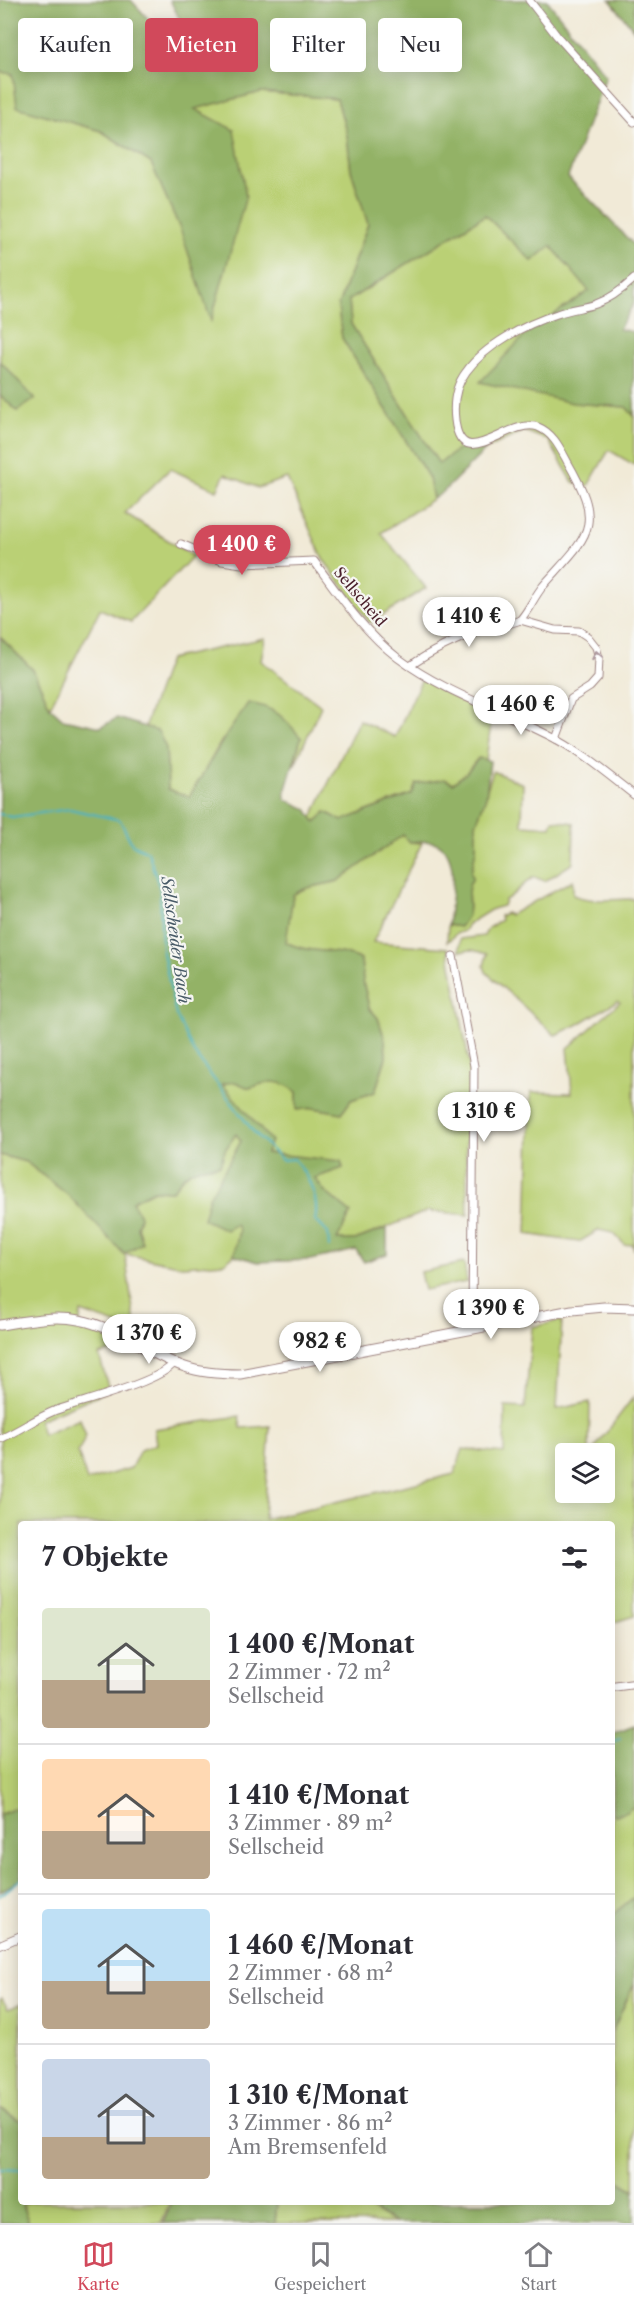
<!DOCTYPE html>
<html lang="de">
<head>
<meta charset="utf-8">
<style>
  body { margin:0; font-family:"Libre Caslon Text",serif; background:#f2f2f3; color:#2b2b33; height:100vh; display:flex; flex-direction:column; font-size:22px; white-space:nowrap }
  * { box-sizing:border-box; margin:0 }
  p { font-size:20px; color:#7c7c81 }
  .icon { flex:none; width:33px; height:33px; fill:none; stroke:currentColor; stroke-width:2; stroke-linecap:round; stroke-linejoin:round }
  .map { position:relative; flex:1; overflow:hidden }
  .panel { position:absolute; left:18px; top:1521px; width:597px; height:684px; display:flex; flex-direction:column; background:#fff; border-radius:6px; box-shadow:0 3px 15px #0003 }
  .panel>* { flex:none }
  .guide { position:absolute; left:18px; top:18px; width:598px; height:54px; display:flex; gap:12px }
  .tools { position:absolute; left:555px; top:1443px; display:grid; gap:12px }
  .tools a { display:grid; place-items:center; width:60px; height:60px; border-radius:6px; background:#fff; box-shadow:0 3px 15px #0003; font-size:30px }
  .price { position:absolute; translate:-50% -51px; padding:0 14px; border-radius:21px; background:#fff; color:#222; font-size:20px; line-height:39px; filter:drop-shadow(0 2px 3px #0008) }
  .price::after { content:''; position:absolute; left:50%; top:36px; width:18px; height:14px; margin-left:-9px; background:inherit; clip-path:polygon(0 0,100% 0,50% 100%) }
  .price.on { background:#d1495b; color:#fff }
  ul { padding:0; list-style:none }
  li { display:flex; align-items:center; gap:18px; height:150px; padding:0 24px }
  li+li { border-top:2px solid #e1e1e2 }
  li span { display:grid; place-items:center; flex:none; width:168px; height:120px; border-radius:6px; color:#555 }
  li>.icon { margin-inline-start:auto }
  span .icon { width:72px; height:72px; fill:#fffc; stroke-width:1 }
  li b { font-size:26px }
  h2 { display:flex; justify-content:space-between; align-items:center; height:72px; padding:0 24px; font-size:26px }
  .pill { padding:0 21px; border-radius:6px; background:#fff; box-shadow:0 3px 15px #0003; font-size:21px; line-height:54px }
  .pill.on { background:#d1495b; color:#fff }
  .tab-bar { display:flex; justify-content:space-around; align-items:center; height:84px; border-top:2px solid #e1e1e2; background:#fff; font-size:16px; color:#7c7c81 }
  .tab-bar a { display:grid; justify-items:center; gap:3px }
  .tab-bar .on { color:#d1495b }
  .map>svg:first-child { display:block }
  .green { fill:#bad074; stroke:#827850; stroke-width:1.5 }
  .forest { fill:#93b266; stroke:#6e6848; stroke-width:1.5 }
  .lines { fill:none; stroke-linecap:round; stroke-linejoin:round }
  .stream { stroke:#45b2c2; stroke-width:2 }
  .minor-casing { stroke:#9e8481; stroke-width:9 }
  .tertiary-casing { stroke:#9e8481; stroke-width:10 }
  .secondary-casing { stroke:#9e8481; stroke-width:11 }
  .minor { stroke:#fff; stroke-width:7 }
  .tertiary { stroke:#fff; stroke-width:8 }
  .secondary { stroke:#fff; stroke-width:9 }
  .oneway { stroke:#ae9aa0 }
  .labels { text-anchor:middle; stroke-width:4.5; stroke-linejoin:round; paint-order:stroke }
  .street-label { font-size:15px; fill:#4a1f2b; stroke:#f6f6f2 }
  .water-label { font-size:16px; font-style:italic; fill:#485a67; stroke:#f6f6f2 }
</style>
</head>
<body>
<div class="map">
<svg width="634" height="2223" viewBox="0 0 634 2223">
  <rect width="100%" height="100%" fill="#f6f6f2"/>
  <filter id="ink" filterUnits="userSpaceOnUse"><feTurbulence type="fractalNoise" baseFrequency=".0167" numOctaves="2"/><feDisplacementMap in="SourceGraphic" scale="12" xChannelSelector="R" yChannelSelector="G"/><feConvolveMatrix kernelMatrix="1 2 1 2 8 2 1 2 1" color-interpolation-filters="sRGB"/></filter>
  <filter id="wash" filterUnits="userSpaceOnUse"><feTurbulence type="fractalNoise" baseFrequency=".008" numOctaves="4" result="noise"/><feDisplacementMap in="SourceGraphic" scale="24" xChannelSelector="R" yChannelSelector="G"/><feGaussianBlur stdDeviation="1.35" result="paint"/><feColorMatrix in="noise" values="0 0 0 0 0 0 0 0 0 0 0 0 0 0 0 0 0 1.4 0 .05"/><feComposite in="paint" operator="in"/></filter>
  <g filter="url(#wash)">
    <rect width="100%" height="100%" fill="#f1ead7"/>
    <g class="green">
      <path d="M0,72L13,74L18,107L101,131L151,163L181,231L194,109L261,92L337,99L347,135L351,170L368,224L338,306L342,338L429,478L433,499L381,533L426,588L370,623L323,559L287,478L258,488L225,474L217,490L170,469L125,513L193,556L131,622L100,609L50,707L33,670L0,637V395L17,411L35,399L0,361Z"/>
      <path d="M485,215L532,261L551,246L590,291L528,332L573,403L626,407L634,416V465L609,450L588,486L573,482L548,440L524,431L486,449L461,447L439,464L351,324L349,300Z"/>
      <path d="M265,638L261,661L321,706L294,766L301,737L222,740L190,797L168,789L166,748L145,725L169,659Z"/>
      <path d="M422,679L492,716L486,760L478,758L466,773L453,783L398,799L342,821L326,812L315,823L312,817L359,720L395,737Z"/>
      <path d="M493,771L523,784L522,825L551,827L553,820L574,823L573,863L545,881L534,877C522,884 516,894 505,900L503,906L492,909L468,924L464,931L456,934L447,942L448,925L460,927C462,923 467,918 468,914C471,901 464,889 473,878L471,872L476,850V824Z"/>
      <path d="M403,835L409,842L422,843L373,942L448,948L470,1067L466,1151L468,1215L428,1211L355,1240H337L351,1213L324,1191L315,1178L342,1168L265,1153L222,1083L235,1081L249,1088C269,1081 279,1078 297,1092V1110L314,1108L342,1113L351,1100L375,1092L386,1058L385,1040L378,1018L369,1008L363,981L361,960C337,947 309,955 285,942L293,895C307,885 322,886 338,881Z"/>
      <path d="M573,880V895C592,903 614,899 634,899V1250L632,1244L625,1245L613,1233L599,1230L579,1242L527,1234L531,1092L572,1093L568,1048C586,1033 602,1017 620,1002L617,1001L577,1025L555,1035L486,972L484,966L487,954L473,950L459,951L460,939L484,936L488,928L501,920L500,916L506,913L510,915Z"/>
      <path d="M236,1133L241,1141L233,1158L236,1224L239,1230L234,1255L224,1263L183,1266L125,1254L136,1331L81,1312L79,1328L106,1336L128,1346L99,1355L109,1390L39,1420L43,1435L80,1419L86,1436L78,1452L87,1481L131,1468L140,1450L156,1444L154,1429L239,1416L241,1428L270,1426L264,1519L454,1474L463,1449L504,1453L505,1407L525,1408L532,1327L562,1320L557,1409L590,1402L589,1453L566,1454V1492H604V1454L591,1453L634,1396V1616L612,1623V1524H21V1807L0,1815V1333L6,1332L0,1304V1155L26,1162L69,1196L125,1253L142,1242L137,1227L140,1216L132,1201L154,1190L172,1191C187,1169 193,1167 220,1165L225,1150Z"/>
      <path d="M464,1263L467,1282L424,1290L420,1272Z"/>
      <path d="M634,1806V1897L612,1915V1814L625,1813Z"/>
      <path d="M634,1984V2190L612,2177V2032Z"/>
      <path d="M2,1998L8,2009L21,2004V2121L0,2109V2000Z"/>
      <path d="M28,2202H170L161,2223H29L22,2205Z"/>
      <path d="M277,2202H360L395,2223H275Z"/>
    </g>
    <g class="forest">
      <path d="M0,0H131L186,60L197,54L170,0H547L606,76L568,177L634,245V303L619,329L634,332V416L626,407L573,403L480,382L528,332L589,291L551,246L532,261L485,215L349,300L351,324L439,464L461,447L486,449L443,492L433,499L429,478L342,338L338,306L368,224L351,170L347,135L337,99L261,92L195,109L234,130L246,196L211,321L181,231L151,163L101,131L17,107L13,74L0,72Z"/>
      <path d="M610,0H634V30Z"/>
      <path d="M0,361L35,399L17,411L0,395Z"/>
      <path d="M0,637L33,670L50,707L63,719L101,727L117,718L158,731L166,748L168,789L189,797L223,740L248,703C275,707 284,717 301,738L285,792V799L307,809L315,822L326,812L342,821L412,794L416,784L445,779L453,783L466,773L479,758L490,761L486,797L476,824V850L471,872L473,878C464,889 471,901 468,914C468,918 462,923 460,927L448,925C450,902 463,850 433,842C426,840 416,842 409,842L403,835L338,881C322,886 306,885 293,895L286,942C309,955 337,947 361,960L363,981L369,1008L378,1018L385,1040L386,1057L375,1092L351,1100L342,1113L314,1108L297,1110V1092C280,1078 269,1081 249,1088L235,1082L222,1084L271,1141L266,1153L341,1161L343,1168L315,1178L324,1191L351,1213L337,1240H355L387,1228V1254L364,1262L356,1250L310,1260L258,1262L234,1255L239,1231L236,1224L226,1230L203,1219L209,1197L241,1141L236,1134L225,1150L220,1165C193,1167 187,1169 172,1191L154,1190L132,1201L140,1216L137,1227L142,1243L124,1254L69,1196L26,1162L0,1155Z"/>
      <path d="M634,1724V1806L625,1813L615,1815L612,1814V1734L616,1731Z"/>
      <path d="M15,1808H21V1879L0,1892V1815Z"/>
      <path d="M634,1897V1984L612,2032V1915Z"/>
      <path d="M0,2109L21,2121V2202H28L22,2205L29,2223H0Z"/>
      <path d="M612,2177L634,2190V2223H395L360,2202H612Z"/>
      <path d="M172,2202H277L275,2223H163Z"/>
    </g>
    <g class="lines">
      <g class="stream">
        <path d="M0,814L12,817L70,809L120,820L132,844L148,852L160,889L162,948L176,1015L194,1053L253,1131L282,1160L294,1159C308,1176 320,1198 315,1220L328,1233L329,1247"/>
        <path d="M612,1743L620,1738"/>
        <path d="M0,1896L21,1879"/>
        <path d="M0,2169L21,2170"/>
      </g>
    </g>
  </g>
  <g filter="url(#ink)">
    <g class="lines">
      <defs>
        <g id="minor">
          <path d="M529,0L557,36L634,122"/>
          <path d="M181,544L222,561L242,564L314,561C339,595 364,632 398,658C444,692 497,709 548,735C579,750 607,774 634,795"/>
          <path d="M520,620L555,630L579,631L588,637L596,647L599,658L598,678L590,687L571,699L556,739"/>
          <path d="M410,666C434,649 459,638 487,628C498,625 510,625 520,620C529,610 534,597 543,586C588,535 606,528 567,461C560,448 553,433 538,427C508,417 461,476 455,420C453,403 456,385 466,372C485,345 526,324 557,314C570,309 584,308 596,304C610,299 624,288 634,279"/>
          <path d="M453,956L474,1066L472,1321L469,1330"/>
          <path d="M0,1439C18,1431 35,1419 54,1411C81,1401 158,1383 174,1363"/>
        </g>
        <g id="tertiary">
          <path d="M612,1687L634,1684"/>
          <path d="M0,1945L21,1936"/>
        </g>
        <path id="secondary" d="M0,1325C25,1321 53,1315 79,1320C118,1327 148,1355 185,1367C202,1373 221,1374 240,1374L572,1310L604,1307L634,1308"/>
      </defs>
      <use href="#minor" class="minor-casing"/>
      <use href="#tertiary" class="tertiary-casing"/>
      <use href="#secondary" class="secondary-casing"/>
      <use href="#minor" class="minor"/>
      <use href="#tertiary" class="tertiary"/>
      <use href="#secondary" class="secondary"/>
    </g>
    <defs><path id="oneway-chevron" d="M-2-3.5L2.5 0L-2 3.5" fill="none" stroke-width="1.6" stroke-linecap="round" stroke-linejoin="round" transform="scale(1.5)"/></defs>
    <use class="oneway" href="#oneway-chevron" transform="translate(597 655) rotate(-101)"/>
  </g>
  <g class="labels">
    <g class="street-label">
      <text transform="translate(360 597) rotate(50)" y="5">Sellscheid</text>
    </g>
    <g class="water-label">
      <text transform="translate(176 940) rotate(82)" y="6">Sellscheider Bach</text>
    </g>
  </g>
</svg>
<div class="tools">
<a><svg class="icon" aria-label="layers" viewBox="0 0 24 24"><path d="M12 4l9 5-9 5-9-5zM3 14l9 5 9-5"/></svg></a>
</div>
<b class="price on" style="left:242px;top:576px">1 400 €</b>
<b class="price" style="left:469px;top:648px">1 410 €</b>
<b class="price" style="left:521px;top:736px">1 460 €</b>
<b class="price" style="left:484px;top:1143px">1 310 €</b>
<b class="price" style="left:491px;top:1340px">1 390 €</b>
<b class="price" style="left:149px;top:1365px">1 370 €</b>
<b class="price" style="left:320px;top:1373px">982 €</b>
<div class="guide">
<a class="pill">Kaufen</a>
<a class="pill on">Mieten</a>
<a class="pill">Filter</a>
<a class="pill">Neu</a>
</div>
<section class="panel">
<h2>7 Objekte<svg class="icon" aria-label="filters" viewBox="0 0 24 24"><path d="M4 7h16M4 17h16"/><circle cx="9" cy="7" r="2"/><circle cx="15" cy="17" r="2"/></svg></h2>
<ul>
<li><span style="background:linear-gradient(#dfe7d0 60%,#b9a48a 0)"><svg class="icon" aria-label="home" viewBox="0 0 24 24"><path d="M3 11l9-7 9 7M6 9v11h12V9"/></svg></span><div><b>1 400 €/Monat</b><p>2 Zimmer · 72 m²</p><p>Sellscheid</p></div></li>
<li><span style="background:linear-gradient(#ffd9b3 60%,#b9a48a 0)"><svg class="icon" aria-label="home" viewBox="0 0 24 24"><path d="M3 11l9-7 9 7M6 9v11h12V9"/></svg></span><div><b>1 410 €/Monat</b><p>3 Zimmer · 89 m²</p><p>Sellscheid</p></div></li>
<li><span style="background:linear-gradient(#bfe0f5 60%,#b9a48a 0)"><svg class="icon" aria-label="home" viewBox="0 0 24 24"><path d="M3 11l9-7 9 7M6 9v11h12V9"/></svg></span><div><b>1 460 €/Monat</b><p>2 Zimmer · 68 m²</p><p>Sellscheid</p></div></li>
<li><span style="background:linear-gradient(#c9d6e8 65%,#b9a48a 0)"><svg class="icon" aria-label="home" viewBox="0 0 24 24"><path d="M3 11l9-7 9 7M6 9v11h12V9"/></svg></span><div><b>1 310 €/Monat</b><p>3 Zimmer · 86 m²</p><p>Am Bremsenfeld</p></div></li>
</ul>
</section>
</div>
<nav class="tab-bar">
<a class="on"><svg class="icon" aria-label="map" viewBox="0 0 24 24"><path d="M3 6l6-2 6 2 6-2v14l-6 2-6-2-6 2zM9 4v14M15 6v14"/></svg>Karte</a>
<a><svg class="icon" aria-label="saved" viewBox="0 0 24 24"><path d="M7 4h10v16l-5-4-5 4z"/></svg>Gespeichert</a>
<a><svg class="icon" aria-label="home" viewBox="0 0 24 24"><path d="M3 11l9-7 9 7M6 9v11h12V9"/></svg>Start</a>
</nav>
</body>
</html>
